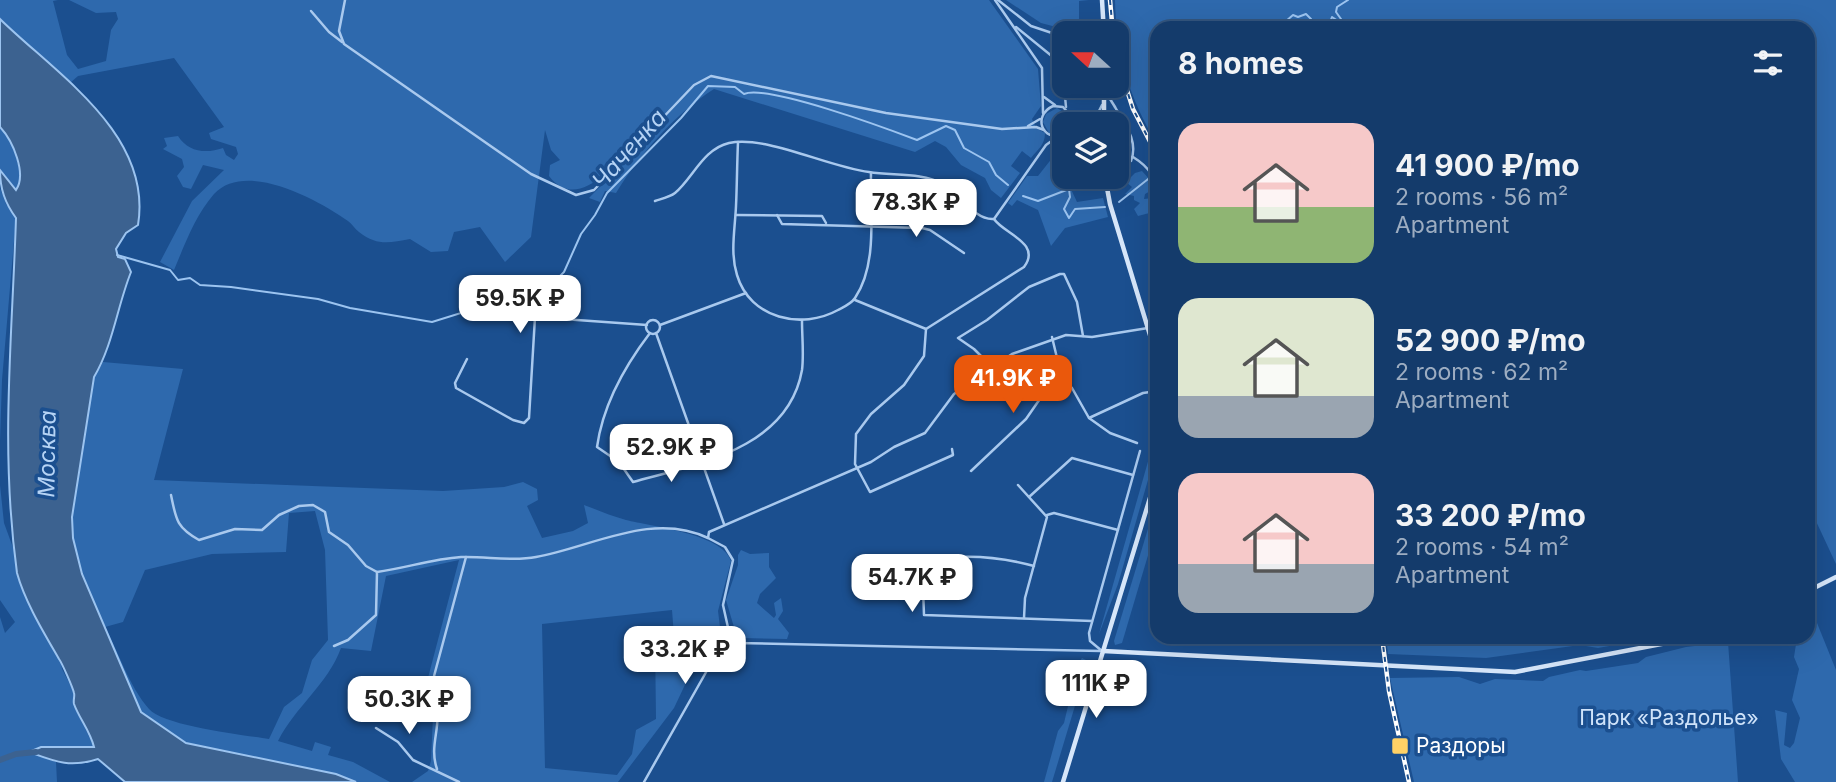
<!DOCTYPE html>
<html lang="en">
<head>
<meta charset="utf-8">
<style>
  body { margin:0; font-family:Inter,sans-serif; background:#1d4271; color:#f1f3f6; height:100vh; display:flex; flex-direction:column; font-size:26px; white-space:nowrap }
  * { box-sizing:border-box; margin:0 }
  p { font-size:23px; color:#9dadc1 }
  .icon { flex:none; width:38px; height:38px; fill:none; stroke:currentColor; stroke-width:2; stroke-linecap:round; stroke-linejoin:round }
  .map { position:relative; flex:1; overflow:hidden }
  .panel { position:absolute; left:1150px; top:21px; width:665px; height:623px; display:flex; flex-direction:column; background:#143b6b; border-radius:21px; box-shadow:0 7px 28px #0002,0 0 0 2px #33557e }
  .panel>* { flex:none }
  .needle { width:46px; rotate:291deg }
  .controls { position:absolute; left:1052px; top:21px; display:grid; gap:14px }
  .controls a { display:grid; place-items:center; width:77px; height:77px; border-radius:14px; background:#143b6b; box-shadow:0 7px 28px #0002,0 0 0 2px #33557e; font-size:35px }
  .price { position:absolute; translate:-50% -60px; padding:0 16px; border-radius:14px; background:#fff; color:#222; font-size:23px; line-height:46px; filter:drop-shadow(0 2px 4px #0008) }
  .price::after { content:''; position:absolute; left:50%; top:42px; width:21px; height:16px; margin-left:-10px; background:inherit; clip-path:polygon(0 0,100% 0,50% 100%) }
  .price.on { background:#ea580c; color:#fff }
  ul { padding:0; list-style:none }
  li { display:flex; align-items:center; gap:21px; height:175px; padding:0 28px }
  li span { display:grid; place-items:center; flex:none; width:196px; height:140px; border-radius:21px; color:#555 }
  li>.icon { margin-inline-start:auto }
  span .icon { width:84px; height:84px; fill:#fffc; stroke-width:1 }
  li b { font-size:30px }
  h2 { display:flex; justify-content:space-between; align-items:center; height:84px; padding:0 28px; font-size:30px }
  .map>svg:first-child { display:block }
  .green { fill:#2e69ad; fill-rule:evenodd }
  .water { fill:#3c6290; stroke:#9cc4f0; stroke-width:2 }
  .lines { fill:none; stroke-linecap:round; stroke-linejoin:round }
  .stream { stroke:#9cc4f0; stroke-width:2 }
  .river { stroke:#3c6290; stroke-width:6 }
  .street { stroke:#a9c9ee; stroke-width:2.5 }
  .secondary { stroke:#d6e6fa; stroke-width:4.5 }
  .rail-casing { stroke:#fff; stroke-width:4.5 }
  .rail { stroke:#1b4f8f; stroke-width:2; stroke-dasharray:5; stroke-linecap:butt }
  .street-bridge { stroke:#a9c9ee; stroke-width:2.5 }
  .poi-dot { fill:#ffd166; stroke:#1b4f8f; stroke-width:2.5 }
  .labels { text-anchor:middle; stroke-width:7; stroke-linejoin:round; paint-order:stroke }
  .park-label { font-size:21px; fill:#cfe3fa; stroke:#1b4f8f }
  .poi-label { font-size:21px; fill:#fff; stroke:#1b4f8f; text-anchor:start }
  .water-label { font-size:23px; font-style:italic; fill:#b5d3f5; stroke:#1b4f8f }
</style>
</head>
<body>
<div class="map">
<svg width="1836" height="782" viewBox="0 0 1836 782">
  <rect width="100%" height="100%" fill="#1b4f8f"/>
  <g class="green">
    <path d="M0,0H58L53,1L67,55L78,69L106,61L111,30L118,19L116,12L96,13L69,0H989L1038,69L1041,106L1032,119L1036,128L1045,133C1045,145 1038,149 1031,158L1022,151L1011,166L1020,173L1001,198L991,190L985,178L961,165L946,147L935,141L915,152L714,89C675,114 640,154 616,193L605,191L600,202L589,198L632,154L627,150C609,172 575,210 549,176L550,165L560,160L551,150L545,130L531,237L505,262L480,227L454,232L448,251L431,252L410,239C389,243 377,246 359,232C355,229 352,224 348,221C318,200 246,160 214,194C195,216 185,244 174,270L160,262L192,201L224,170L203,165L191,189L183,187L177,176L184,167L182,159L163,149L167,146L164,138L178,136C188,152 206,154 223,148L226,155L234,160L238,154L236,147L211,139L209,133L224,127L174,58L78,76L70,83L0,19Z"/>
    <path d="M1006,0H1089L1079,1V33L1041,23Z"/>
    <path d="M1115,0H1836V564L1808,504V28H1157V144C1129,97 1116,55 1115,0Z"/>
    <path d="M1057,108L1068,115L1070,124H1064V133L1057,135L1049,133L1043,122L1046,114Z"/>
    <path d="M0,127C13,142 25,172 16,191L0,170Z"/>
    <path d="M1064,143V173L1055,179L1060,186L1070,187L1077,202L1103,198L1108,217L1065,228L1051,246L1038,210L1017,200L1012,206L1008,203L1027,176H1038Z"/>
    <path d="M1142,171L1151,181L1154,189L1145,194L1144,199L1153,198L1155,208L1153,212L1138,216L1134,209L1140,203L1134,200V196L1125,194L1132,187L1126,182L1135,173Z"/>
    <path d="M0,188L6,204L16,218L2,380L0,441Z"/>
    <path d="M103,362L183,369L154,480L443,491L504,487L523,482L537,489L538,500L527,506L542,538L573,531L588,523L584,505C598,510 611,516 626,520C650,526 723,534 731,561L718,611L722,643L706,663L692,670L674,708L618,782H412L428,771L431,761L433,715L419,712L459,560L386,576L371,651L341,648C328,684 295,707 278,741L312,751L315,742L331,747L328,755L353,762L390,782H356L336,774L186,743L141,712L82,574L73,538L72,517L94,377ZM315,511L325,550L328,640L312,660L302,693L284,707L269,739C243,735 164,726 149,709C129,686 119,653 105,627L123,622L145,570L212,554L286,552L289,513ZM672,610L674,636L655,639L656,719L636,730L632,754L617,775L545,768L542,624Z"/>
    <path d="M1157,422V448L1152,466L1118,584L1099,634L1151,451L1150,444Z"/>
    <path d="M0,485L4,523L45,635L61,662L62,669L74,692V705L94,747H41L29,752L56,762L57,782H0V617L5,633L15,622L0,600Z"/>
    <path d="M1157,499V525L1122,643L1115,645L1114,641Z"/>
    <path d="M741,550L750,554L769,553V567L776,578L760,594L757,603L774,618L776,615L774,603L781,598L783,611L778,619L789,633L787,639L742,638L736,634L726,600L738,565V555Z"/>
    <path d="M1808,613L1815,618L1836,670V782H1795L1781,759L1775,710L1787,713L1784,745L1790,748L1794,743L1800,718L1792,700L1799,669L1794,657L1796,644L1793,637H1808Z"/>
    <path d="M1386,637H1660L1598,648L1580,645L1486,658L1388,654Z"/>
    <path d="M1728,642L1738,782H1414L1390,678L1459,677L1480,684L1495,679L1543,681L1549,677L1580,670L1586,671L1638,663L1646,657L1686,647Z"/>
    <path d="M1082,658L1086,660L1087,666L1052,782H1044L1058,731L1064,723L1078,664Z"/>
  </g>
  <path class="water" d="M0,19C56,74 153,134 138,225L126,233L116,249L118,257L125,259L131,272C117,307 113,345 94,377L72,517L73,538L82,574L141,712L186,743L336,774L356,782H125L98,759C70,768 56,762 29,752L41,747H94C90,731 79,718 74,704C73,700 75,696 74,693C73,688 62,663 59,659C44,633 25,602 17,573C0,449 12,342 16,218C5,203 0,189 0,170L16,190C27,174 13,141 0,127Z"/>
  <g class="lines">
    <g class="stream">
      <path d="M1278,28L1293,15L1298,17L1306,14L1311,19L1306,28"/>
      <path d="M1320,28L1330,22L1332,17L1338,21L1341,19L1336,12L1337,7L1348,0"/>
      <path d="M1023,196L1038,201L1069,189L1070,197L1064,209L1069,218L1075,209L1105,207"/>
      <path d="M1119,202L1157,172"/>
      <path d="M117,255L170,270L178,280L190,278L200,285L231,287L318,299L350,308L432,322L551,285L564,272L581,234L595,215L607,193L681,118L708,86L735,87L744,94C767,84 888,129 917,140L946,126L955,130L964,148L989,162L996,175L1008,185"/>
    </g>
    <path class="river" d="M0,760L16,754L36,752"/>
    <g class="street">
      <path d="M345,0L339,31L344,44L531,174L576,195L594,190L694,85L711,76L886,113L1002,129L1036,127L1044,130"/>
      <path d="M995,0L1042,68L1043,113"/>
      <path d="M998,0L1031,26L1064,37"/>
      <path d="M311,11L329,32L342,42"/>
      <path d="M1016,27L1064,66"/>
      <path d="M1099,33L1102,22"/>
      <path d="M1064,86L1066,107"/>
      <path d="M1044,97L1055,105"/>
      <path d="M1115,107C1124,123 1139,141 1131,161L1116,169"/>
      <path d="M1096,117L1102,105"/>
      <path d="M1093,119L1098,124"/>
      <path d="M1074,124L1081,120L1104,119"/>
      <path d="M1028,126L1040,119"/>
      <path d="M1064,135C1042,142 1032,116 1053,106L1063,107L1070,115L1072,124"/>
      <path d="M738,142C737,164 737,185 736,206C735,229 730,253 737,275C750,319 802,330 838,310C844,307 851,304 855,298C878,264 870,212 871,173"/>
      <path d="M1133,157C1149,167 1156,177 1157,196"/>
      <path d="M1108,186L1109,177"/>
      <path d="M655,201C661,199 670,197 675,193C693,178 703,149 729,143C766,135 828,167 869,172C893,176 921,172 943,184C958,193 975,221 994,219L1046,145L1057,137"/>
      <path d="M736,215L822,216L826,223"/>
      <path d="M777,215L782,224L922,228L930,230L964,253"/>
      <path d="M855,300L926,329L1024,267C1042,243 1004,234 994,219"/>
      <circle cx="653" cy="327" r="7"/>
      <path d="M660,325L746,293"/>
      <path d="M926,329L924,356L904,385L871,414L856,434L855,464L870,492L953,455L952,449"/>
      <path d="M650,333C624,367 603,404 597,447L619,462L633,482C697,464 788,449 802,370C804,355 802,337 802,321"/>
      <path d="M656,333L724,524"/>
      <path d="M1052,337L1062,379L1072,388L1089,418L1110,433L1137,443"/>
      <path d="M467,359L455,383L456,388L513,420L524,423L529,418L535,317L647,325"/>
      <path d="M991,366L974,349L958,338L987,320L1029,287L1060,274H1064L1077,302L1083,336"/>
      <path d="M1089,418L1143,393L1157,391"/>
      <path d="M971,471L1026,419L1051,383L1062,379"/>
      <path d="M1018,485L1047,517L1025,598L1024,618"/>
      <path d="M171,495C176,519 176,527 199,540L235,529L262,530L279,515L299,506L313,505L325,512L329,532L348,545L366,566L377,572"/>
      <path d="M1029,497L1072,458L1133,475"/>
      <path d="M1047,515L1054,513L1118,530"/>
      <path d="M1034,566C997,556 959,553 922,562L924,615L1092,621"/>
      <path d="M736,643L731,641L723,605L733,560L725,547L708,538L709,532L871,462L894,447L925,433L954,394L1012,354L1066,335L1092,337L1148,328"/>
      <path d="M334,646L348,640L376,615L377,572C406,568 432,559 461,557C486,556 512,562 536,557C592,547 652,511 708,538"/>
      <path d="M1102,651L1090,641L1089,633L1140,451"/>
      <path d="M376,728L398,742L413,760L459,782"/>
      <path d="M437,769C427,741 448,719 430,691L466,557"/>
      <path d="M644,782L718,651L736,643L1101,651"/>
    </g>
    <g class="secondary">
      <path d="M1102,0L1104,33"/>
      <path d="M1104,124V86"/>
      <path d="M1105,177L1110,204L1157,358"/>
      <path d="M1808,591L1836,577"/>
      <path d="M1103,651L1515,672L1698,637"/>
      <path d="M1063,782L1157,475"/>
    </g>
    <defs>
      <g id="rail">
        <path d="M1110,0L1113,33"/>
        <path d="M1116,56L1133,109L1157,155"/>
        <path d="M1382,637L1389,691L1409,782"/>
      </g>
    </defs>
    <use href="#rail" class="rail-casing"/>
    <use href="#rail" class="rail"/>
    <path class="street-bridge" d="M1102,86L1115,107"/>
  </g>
  <rect class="poi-dot" x="1391" y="737" width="18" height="18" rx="3.5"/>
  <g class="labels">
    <g class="park-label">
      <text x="1669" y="725">Парк «Раздолье»</text>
    </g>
    <g class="poi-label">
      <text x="1416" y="753">Раздоры</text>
    </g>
    <g class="water-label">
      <text transform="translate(629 149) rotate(-48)" y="8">Чаченка</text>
      <text transform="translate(47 454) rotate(-89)" y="8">Москва</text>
    </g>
  </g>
</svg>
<div class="controls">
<a><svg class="needle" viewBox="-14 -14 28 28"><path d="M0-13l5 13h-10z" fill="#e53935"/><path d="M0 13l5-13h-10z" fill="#9dadc1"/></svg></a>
<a><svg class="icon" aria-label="layers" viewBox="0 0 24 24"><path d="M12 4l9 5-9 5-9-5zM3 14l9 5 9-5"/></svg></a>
</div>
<b class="price" style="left:916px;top:239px">78.3K ₽</b>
<b class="price" style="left:520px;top:335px">59.5K ₽</b>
<b class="price on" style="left:1013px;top:415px">41.9K ₽</b>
<b class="price" style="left:671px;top:484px">52.9K ₽</b>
<b class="price" style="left:912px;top:614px">54.7K ₽</b>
<b class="price" style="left:685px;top:686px">33.2K ₽</b>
<b class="price" style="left:1096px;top:720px">111K ₽</b>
<b class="price" style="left:409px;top:736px">50.3K ₽</b>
<section class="panel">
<h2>8 homes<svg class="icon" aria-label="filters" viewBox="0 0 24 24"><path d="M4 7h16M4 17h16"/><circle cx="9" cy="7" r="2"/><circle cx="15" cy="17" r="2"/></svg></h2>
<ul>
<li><span style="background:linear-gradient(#f6c9c9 60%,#8fb573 0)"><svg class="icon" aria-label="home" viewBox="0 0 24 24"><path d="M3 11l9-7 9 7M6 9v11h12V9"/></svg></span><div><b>41 900 ₽/mo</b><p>2 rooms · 56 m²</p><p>Apartment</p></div></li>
<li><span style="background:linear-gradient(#dfe7d0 70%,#9aa5b1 0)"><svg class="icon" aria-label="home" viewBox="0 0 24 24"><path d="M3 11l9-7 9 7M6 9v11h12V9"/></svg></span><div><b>52 900 ₽/mo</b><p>2 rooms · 62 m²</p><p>Apartment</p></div></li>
<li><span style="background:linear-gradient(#f6c9c9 65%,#9aa5b1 0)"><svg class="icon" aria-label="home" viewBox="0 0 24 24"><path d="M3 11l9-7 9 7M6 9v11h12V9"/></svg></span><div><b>33 200 ₽/mo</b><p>2 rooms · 54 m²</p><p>Apartment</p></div></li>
</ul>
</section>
</div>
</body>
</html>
